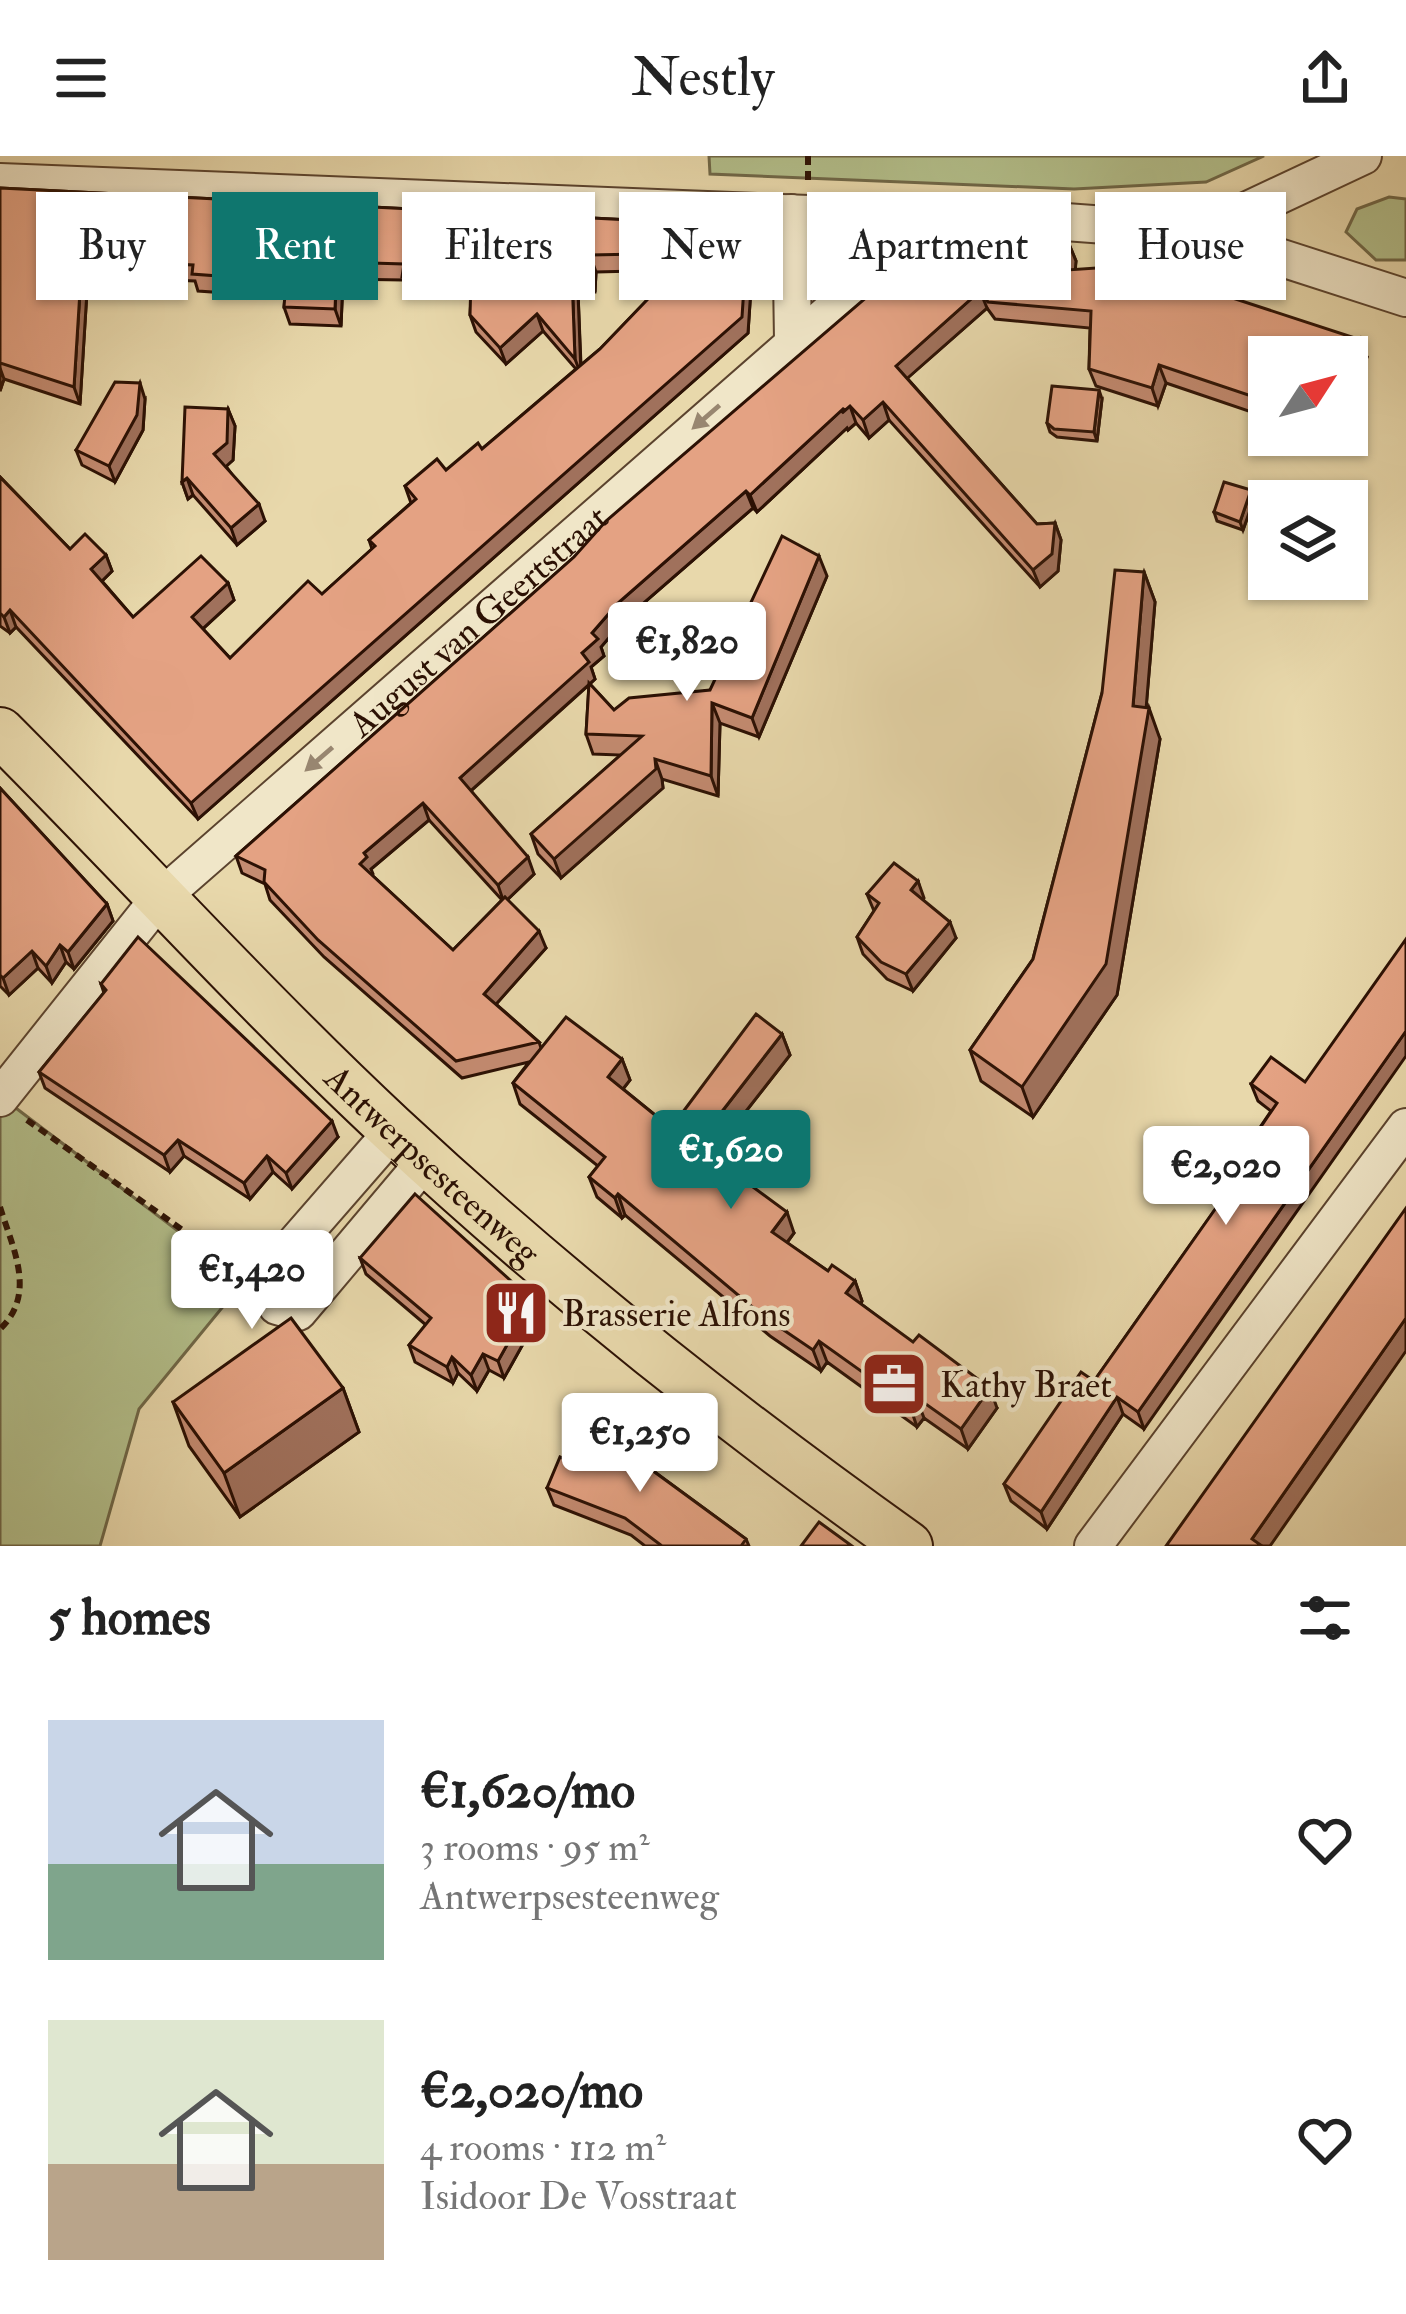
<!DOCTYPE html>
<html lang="en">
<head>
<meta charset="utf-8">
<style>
  body { margin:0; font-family:"IM FELL Double Pica",serif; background:#f6f6f6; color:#222; height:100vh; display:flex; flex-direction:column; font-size:45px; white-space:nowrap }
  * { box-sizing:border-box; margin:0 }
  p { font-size:39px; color:#767676 }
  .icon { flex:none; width:66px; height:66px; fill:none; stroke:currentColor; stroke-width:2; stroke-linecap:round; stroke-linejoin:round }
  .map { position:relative; height:1390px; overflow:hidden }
  .panel { display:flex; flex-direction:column; background:#fff; flex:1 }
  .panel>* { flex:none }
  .top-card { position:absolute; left:36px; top:36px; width:1335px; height:108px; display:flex; gap:24px }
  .needle { width:78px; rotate:54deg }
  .fabs { position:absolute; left:1248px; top:180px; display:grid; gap:24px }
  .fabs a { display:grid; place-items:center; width:120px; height:120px; border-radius:0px; background:#fff; box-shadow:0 3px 9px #0004; font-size:60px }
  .price { position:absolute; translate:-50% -102px; padding:0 27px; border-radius:12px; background:#fff; color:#222; font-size:39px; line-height:78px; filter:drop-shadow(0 3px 6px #0008) }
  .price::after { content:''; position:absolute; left:50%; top:72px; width:36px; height:27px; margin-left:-18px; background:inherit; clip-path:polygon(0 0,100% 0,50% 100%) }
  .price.active { background:#0f766e; color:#fff }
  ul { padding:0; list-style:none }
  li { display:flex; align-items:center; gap:36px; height:300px; padding:0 48px }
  li span { display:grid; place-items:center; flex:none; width:336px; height:240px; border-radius:0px; color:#555 }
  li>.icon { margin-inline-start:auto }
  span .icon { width:144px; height:144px; fill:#fffc; stroke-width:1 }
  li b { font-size:51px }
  h2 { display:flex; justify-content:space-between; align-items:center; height:144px; padding:0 48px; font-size:51px }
  .tag { padding:0 42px; border-radius:0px; background:#fff; box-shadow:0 3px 9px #0004; font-size:42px; line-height:108px }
  .tag.active { background:#0f766e; color:#fff }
  header { display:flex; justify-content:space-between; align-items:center; height:156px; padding:0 48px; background:#fff; font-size:54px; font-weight:600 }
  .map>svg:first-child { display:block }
  .green { fill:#b3bf8b; stroke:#706848; stroke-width:3 }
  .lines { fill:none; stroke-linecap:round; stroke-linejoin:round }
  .minor-casing { stroke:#5b432e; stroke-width:40 }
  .major-casing { stroke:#2c1104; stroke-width:52 }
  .path { stroke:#2c1104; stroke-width:6; stroke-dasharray:9 6; stroke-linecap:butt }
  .minor { stroke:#f0e6c8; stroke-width:36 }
  .major { stroke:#e8d8ab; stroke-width:48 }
  .wall { fill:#c48b71; stroke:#2c1104; stroke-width:3; fill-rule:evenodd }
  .shaded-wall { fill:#a0715c; stroke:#2c1104; stroke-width:3 }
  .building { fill:#e4a283; stroke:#2c1104; stroke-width:3 }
  .oneway { fill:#988670 }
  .labels { text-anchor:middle; stroke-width:9; stroke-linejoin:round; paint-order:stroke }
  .street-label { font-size:36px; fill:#2c1104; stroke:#f0e6c8 }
  .poi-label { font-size:36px; fill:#2c1104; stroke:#f0e6c8; text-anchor:start }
</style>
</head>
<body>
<header><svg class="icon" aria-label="menu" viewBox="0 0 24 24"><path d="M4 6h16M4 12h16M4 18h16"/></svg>Nestly<svg class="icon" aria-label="share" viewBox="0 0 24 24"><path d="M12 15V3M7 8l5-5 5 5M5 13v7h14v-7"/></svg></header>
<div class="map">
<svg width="1406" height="1390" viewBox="0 0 1406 1390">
  <rect width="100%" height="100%" fill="#e8d8ab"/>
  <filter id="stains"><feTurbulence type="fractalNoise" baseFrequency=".00167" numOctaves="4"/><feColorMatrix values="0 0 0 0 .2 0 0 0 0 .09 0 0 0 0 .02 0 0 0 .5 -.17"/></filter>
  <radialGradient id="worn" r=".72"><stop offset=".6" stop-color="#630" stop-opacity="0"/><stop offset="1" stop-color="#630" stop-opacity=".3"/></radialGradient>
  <g class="green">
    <path d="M709,0H1264L1206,26L1074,33L710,18Z"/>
    <path d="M1389,41L1406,43V104H1376L1346,76L1357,53Z"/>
    <path d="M0,940L244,1125L139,1253L100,1390H0Z"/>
  </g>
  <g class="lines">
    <defs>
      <g id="minor">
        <path d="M0,26L809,58L943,57L1201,76L1406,142"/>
        <path d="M791,57L793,184"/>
        <path d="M1201,76L1363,0"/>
        <path id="s1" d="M0,942L158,744L943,57"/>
        <path d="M394,974L265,1122L277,1150L298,1156L427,1003"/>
        <path d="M1093,1390L1406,971"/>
      </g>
      <g id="major">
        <path id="s2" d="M0,576C131,707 255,845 391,972C553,1123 728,1262 908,1390"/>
      </g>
    </defs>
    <use href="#minor" class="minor-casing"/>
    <use href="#major" class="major-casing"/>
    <g class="path">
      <path d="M808,0V24"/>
      <path d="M27,964L232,1109"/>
      <path d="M0,1051C13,1093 37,1138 0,1173"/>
    </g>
    <use href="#minor" class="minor"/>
    <use href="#major" class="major"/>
  </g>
  <g class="wall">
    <path d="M0,32L748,70L754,87L748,177L198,663L16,471L10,477L0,470V321L70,393L106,399L112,415L102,425L133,461L228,427L234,444L203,473L230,502L322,438L372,393L369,384L411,347L405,330L446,314L482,293L576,213L543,175L506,208L476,176L470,159L471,141L408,138L403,124L343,123L341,170L290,168L284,151L285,141L198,135L195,125L120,122L119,137L87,135L80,248L4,223L0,235ZM676,114L600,193L581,209L578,136H595L596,116Z"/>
    <path d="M1069,88L1076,105L1075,113L1367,201L1351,251L1347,250V201H1269V262L1166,227L1158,250L1096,230L1089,213L1090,172L995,163L987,152L907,222L1037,368L1055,367L1061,384L1058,415L1040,431L889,264L869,282L856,267L848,274L847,272L757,356L753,352L624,464L601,491L604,500L591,511L595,523L590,528L614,554L710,534L827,420L759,581L720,567L718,640L662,623L663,632L561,722L538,698L531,678L621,599L593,598L586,578L589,529L471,635L534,718L507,744L546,792L496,848L539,886L541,892L622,903L630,924L623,933L671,972L782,878L790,899L711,1000L794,1077L787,1087L828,1115L855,1125L862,1145L861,1148L997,1252L968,1293L924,1262L917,1271L827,1206L821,1215L770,1180L625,1059L622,1062L597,1041L589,1021L598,1010L520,948L513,927L529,906L462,922L324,801L270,744L265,728L242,717L236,700L925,91ZM429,664L502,744L453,794L372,719L371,713Z"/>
    <path d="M145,243L143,274L115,326L82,309L76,294Z"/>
    <path d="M1102,243L1097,285L1057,281L1050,276L1047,267Z"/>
    <path d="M228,253L235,270L233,304L226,310L265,365L237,389L193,339L188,343L182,326Z"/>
    <path d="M1254,343L1243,374L1217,365L1214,356Z"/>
    <path d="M1144,416L1155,446L1146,552L1160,583L1117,839L1033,961L981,925L970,894L1033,803L1102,537Z"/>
    <path d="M0,632L107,748L113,765L74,813L66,806L52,827L38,812L9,839L0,830Z"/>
    <path d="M918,725L923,744L956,782L913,835L887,823L863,798L857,781L874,755L867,738Z"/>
    <path d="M101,828L338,981L292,1033L273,1016L250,1043L184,1000L170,1016L45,932L39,916L104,837Z"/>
    <path d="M1305,926L1144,1273L1123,1258L1047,1373L1011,1345L1004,1328L1094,1225L1217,1051L1213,1041L1271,955L1258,945L1251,928Z"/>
    <path d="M360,1102L532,1144L538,1161L504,1222L489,1214L477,1235L458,1217L453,1227L415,1206L409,1189L426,1169L366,1118Z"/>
    <path d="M343,1232L359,1276L240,1361L189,1290L173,1246Z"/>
    <path d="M624,1283L658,1287L648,1311L746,1383L749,1390H645L631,1379L554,1349L547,1332L586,1311Z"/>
  </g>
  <g class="shaded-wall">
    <path d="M748,70L754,87L748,177L198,663L191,647Z"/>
    <path d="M1069,88L1076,105L1074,131L1068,114Z"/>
    <path d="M590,99L596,116L595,136L589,119Z"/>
    <path d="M113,105L120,122L119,137L113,120Z"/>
    <path d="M337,106L343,123L341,170L335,153Z"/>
    <path d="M81,119L87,135L80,248L74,231Z"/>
    <path d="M572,119L578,136L581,219L575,203Z"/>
    <path d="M980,135L987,152L902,227L896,210Z"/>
    <path d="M537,158L543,175L506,208L500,192Z"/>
    <path d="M1361,184L1367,201L1351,251L1347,240V227Z"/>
    <path d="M1159,209L1166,227L1158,250L1152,232Z"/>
    <path d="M0,212L4,223L0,235Z"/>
    <path d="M140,227L145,243L143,274L115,326L109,310Z"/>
    <path d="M1099,234L1102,243L1097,285L1094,276Z"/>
    <path d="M883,246L889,264L869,282L863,264Z"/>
    <path d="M850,250L856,267L848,274L847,272L757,356L750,339L844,252Z"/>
    <path d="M228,253L235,270L233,304L221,315L214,298Z"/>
    <path d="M187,322L193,339L188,343L182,326Z"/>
    <path d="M1251,334L1254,343L1243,374L1240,366Z"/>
    <path d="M746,335L753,352L624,464L601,491L604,500L591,511L595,523L466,639L460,622L582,497L592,477L618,447Z"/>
    <path d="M259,348L265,365L237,389L231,372Z"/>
    <path d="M1055,367L1061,384L1058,415L1040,431L1033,414Z"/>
    <path d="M106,399L112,415L97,430L91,413Z"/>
    <path d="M819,400L827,420L759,581L752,562Z"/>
    <path d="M1144,416L1155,446L1144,577L1149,552L1160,583L1117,839L1033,961L1022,931L1133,550Z"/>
    <path d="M228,427L234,444L198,477L192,461Z"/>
    <path d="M10,454L16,471L10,477L4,461Z"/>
    <path d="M712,547L720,567L718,640L711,620Z"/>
    <path d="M655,603L662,623L663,632L561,722L554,703Z"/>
    <path d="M423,647L429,664L371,713L373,718L366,725L360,708L364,697Z"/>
    <path d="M528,701L534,718L504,747L498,729Z"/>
    <path d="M918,725L924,742L917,751L911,734Z"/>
    <path d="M107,748L113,765L74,813L68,796Z"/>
    <path d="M950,766L956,782L913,835L906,818Z"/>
    <path d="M539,775L546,792L490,855L484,838Z"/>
    <path d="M60,789L66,806L52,827L46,810Z"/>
    <path d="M32,795L38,812L9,839L3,822Z"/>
    <path d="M1406,875V900L1144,1273L1138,1256Z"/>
    <path d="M782,878L790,899L703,1010L696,989Z"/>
    <path d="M622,903L630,924L616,942L608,921Z"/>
    <path d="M332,965L338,981L292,1033L286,1017Z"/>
    <path d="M178,984L184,1000L170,1016L164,999Z"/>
    <path d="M267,1000L273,1016L250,1043L244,1027Z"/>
    <path d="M618,1038L625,1059L622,1062L615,1042Z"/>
    <path d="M787,1056L794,1077L779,1097L772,1076Z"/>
    <path d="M855,1125L862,1145L854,1158L846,1137Z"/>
    <path d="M532,1144L538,1161L504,1222L498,1205Z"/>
    <path d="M1406,1162V1195L1270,1390H1254L1252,1383Z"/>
    <path d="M819,1185L827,1206L821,1215L813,1194Z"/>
    <path d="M483,1198L489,1214L477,1235L471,1219Z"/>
    <path d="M452,1201L458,1217L453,1227L447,1211Z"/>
    <path d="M343,1232L359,1276L240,1361L224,1317Z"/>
    <path d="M990,1232L997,1252L968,1293L961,1273Z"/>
    <path d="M916,1241L924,1262L917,1271L910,1250Z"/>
    <path d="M1117,1241L1123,1258L1047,1373L1041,1356Z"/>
    <path d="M652,1270L658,1287L644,1321L638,1304Z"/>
  </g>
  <g class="building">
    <path d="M0,32L748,70L742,161L191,647L10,454L4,461L0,457V321L70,393L85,378L106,399L91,413L133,461L201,400L228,427L192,461L230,502L308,425L322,438L375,390L369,384L416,343L405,330L437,303L446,314L478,287L482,293L600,193L692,97L590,99L589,119H572L575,203L537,158L500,192L470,159L471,124L402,121L404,108L337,106L335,153L284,151L286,125L192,118L193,109L113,105V120L81,119L74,231L0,207Z"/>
    <path d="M964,83L1069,88L1068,114L1111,111L1165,120L1361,184L1347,227V201H1269V246L1159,209L1152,232L1089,213L1091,155L988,146L980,135L896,210L1037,368L1055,367L1052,398L1033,414L883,246L863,264L850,250L842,257L844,252L750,339L746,335L618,447L592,477L598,483L582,497L589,506L460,622L528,701L498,729L423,647L364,697L367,701L360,708L453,794L505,741L539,775L484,838L539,886L456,905L318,784L264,726L265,714L236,700L574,401L606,365L925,91Z"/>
    <path d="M115,226L140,227L137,259L109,310L76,294Z"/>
    <path d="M1052,230L1099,234L1094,276L1054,273L1047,267Z"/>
    <path d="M185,251L228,253L227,287L214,298L259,348L231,372L187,322L182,326Z"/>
    <path d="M1224,326L1251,334L1240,366L1214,356Z"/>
    <path d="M782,380L819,400L752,562L712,547L711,620L655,603L656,613L554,703L531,678L642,580L586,578L589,527L614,554L629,542L710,534Z"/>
    <path d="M1115,414L1144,416L1133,550L1149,552L1106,808L1022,931L970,894L1033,803L1102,537Z"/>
    <path d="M0,632L107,748L68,796L60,789L46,810L32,795L3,822L0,819Z"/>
    <path d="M894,707L918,725L911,734L950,766L906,818L881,806L857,781L879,747L867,738Z"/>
    <path d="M138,781L332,965L286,1017L267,1000L244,1027L178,984L164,999L39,916L106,834L101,828Z"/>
    <path d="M1406,783V875L1138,1256L1117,1241L1041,1356L1004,1328L1081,1216L1094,1225L1218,1049L1213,1041L1277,947L1251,928L1271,901L1305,926Z"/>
    <path d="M756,858L782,878L696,989L787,1056L772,1076L828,1115L832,1109L855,1125L846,1137L913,1186L919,1179L990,1232L961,1273L916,1241L910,1250L819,1185L813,1194L763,1160L618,1038L615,1042L589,1021L605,1001L513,927L566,861L622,903L608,921L671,972Z"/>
    <path d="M415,1038L532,1144L498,1205L483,1198L471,1219L452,1201L447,1211L409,1189L431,1162L360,1102Z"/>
    <path d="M1406,1052V1162L1252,1383L1262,1390H1166Z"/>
    <path d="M291,1162L343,1232L224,1317L173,1246Z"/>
    <path d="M652,1270L638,1304L746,1383L741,1390H662L625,1362L547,1332L560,1301L586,1311L601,1274L624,1283Z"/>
    <path d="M819,1366L852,1390H801Z"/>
  </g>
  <defs><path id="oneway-solid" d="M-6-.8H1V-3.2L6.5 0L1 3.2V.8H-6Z" transform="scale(3)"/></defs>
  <g class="oneway">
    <use href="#oneway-solid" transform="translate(706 261) rotate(139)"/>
    <use href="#oneway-solid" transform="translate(319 603) rotate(139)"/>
  </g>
  <defs>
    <symbol id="restaurant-square" viewBox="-11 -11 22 22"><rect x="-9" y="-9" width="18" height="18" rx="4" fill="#8f2418" stroke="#f0e6c8"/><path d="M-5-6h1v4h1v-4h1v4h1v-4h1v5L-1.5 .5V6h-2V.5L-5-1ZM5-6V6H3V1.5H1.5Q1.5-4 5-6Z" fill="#fff"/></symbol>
    <symbol id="office-square" viewBox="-11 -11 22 22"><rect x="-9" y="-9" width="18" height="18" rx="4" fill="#8f2418" stroke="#f0e6c8"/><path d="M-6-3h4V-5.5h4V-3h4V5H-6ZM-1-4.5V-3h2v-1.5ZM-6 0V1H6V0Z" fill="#fff"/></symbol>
  </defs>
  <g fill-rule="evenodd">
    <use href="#restaurant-square" x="478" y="1119" width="76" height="76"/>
    <use href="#office-square" x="856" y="1190" width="76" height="76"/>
  </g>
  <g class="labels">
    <g class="street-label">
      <text dy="13" stroke="none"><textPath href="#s1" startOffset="678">August van Geertstraat</textPath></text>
      <text dy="13" stroke="none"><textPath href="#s2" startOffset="612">Antwerpsesteenweg</textPath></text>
    </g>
    <g class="poi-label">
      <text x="562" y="1170">Brasserie Alfons</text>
      <text x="940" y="1241">Kathy Braet</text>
    </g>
  </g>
  <rect width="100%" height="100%" filter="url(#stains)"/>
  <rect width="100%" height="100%" fill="url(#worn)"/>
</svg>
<div class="fabs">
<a><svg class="needle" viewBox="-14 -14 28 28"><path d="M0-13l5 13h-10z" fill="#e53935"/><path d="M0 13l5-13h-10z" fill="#767676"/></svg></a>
<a><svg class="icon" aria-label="layers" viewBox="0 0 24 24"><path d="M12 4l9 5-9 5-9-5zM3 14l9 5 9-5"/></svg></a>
</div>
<b class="price" style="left:687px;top:548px">€1,820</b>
<b class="price active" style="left:731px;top:1056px">€1,620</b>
<b class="price" style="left:1226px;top:1072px">€2,020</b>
<b class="price" style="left:252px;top:1176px">€1,420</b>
<b class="price" style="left:640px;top:1339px">€1,250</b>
<div class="top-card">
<a class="tag">Buy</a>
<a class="tag active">Rent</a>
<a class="tag">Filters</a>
<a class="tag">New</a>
<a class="tag">Apartment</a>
<a class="tag">House</a>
</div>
</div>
<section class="panel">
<h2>5 homes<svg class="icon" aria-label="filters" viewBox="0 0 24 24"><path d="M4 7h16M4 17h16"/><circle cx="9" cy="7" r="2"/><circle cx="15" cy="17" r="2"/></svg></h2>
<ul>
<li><span style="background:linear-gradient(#c9d6e8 60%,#7fa58c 0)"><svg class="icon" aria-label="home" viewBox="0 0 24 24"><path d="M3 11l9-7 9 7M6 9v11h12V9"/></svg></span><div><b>€1,620/mo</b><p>3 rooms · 95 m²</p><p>Antwerpsesteenweg</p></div><svg class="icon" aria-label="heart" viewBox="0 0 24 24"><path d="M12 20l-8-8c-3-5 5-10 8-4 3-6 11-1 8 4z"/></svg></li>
<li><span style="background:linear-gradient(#dfe7d0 60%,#b9a48a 0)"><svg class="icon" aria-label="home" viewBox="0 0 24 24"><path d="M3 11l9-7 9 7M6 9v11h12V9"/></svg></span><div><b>€2,020/mo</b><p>4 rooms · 112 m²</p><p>Isidoor De Vosstraat</p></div><svg class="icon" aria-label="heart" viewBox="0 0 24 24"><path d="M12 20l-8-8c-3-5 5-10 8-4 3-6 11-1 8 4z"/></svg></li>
</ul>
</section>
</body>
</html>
